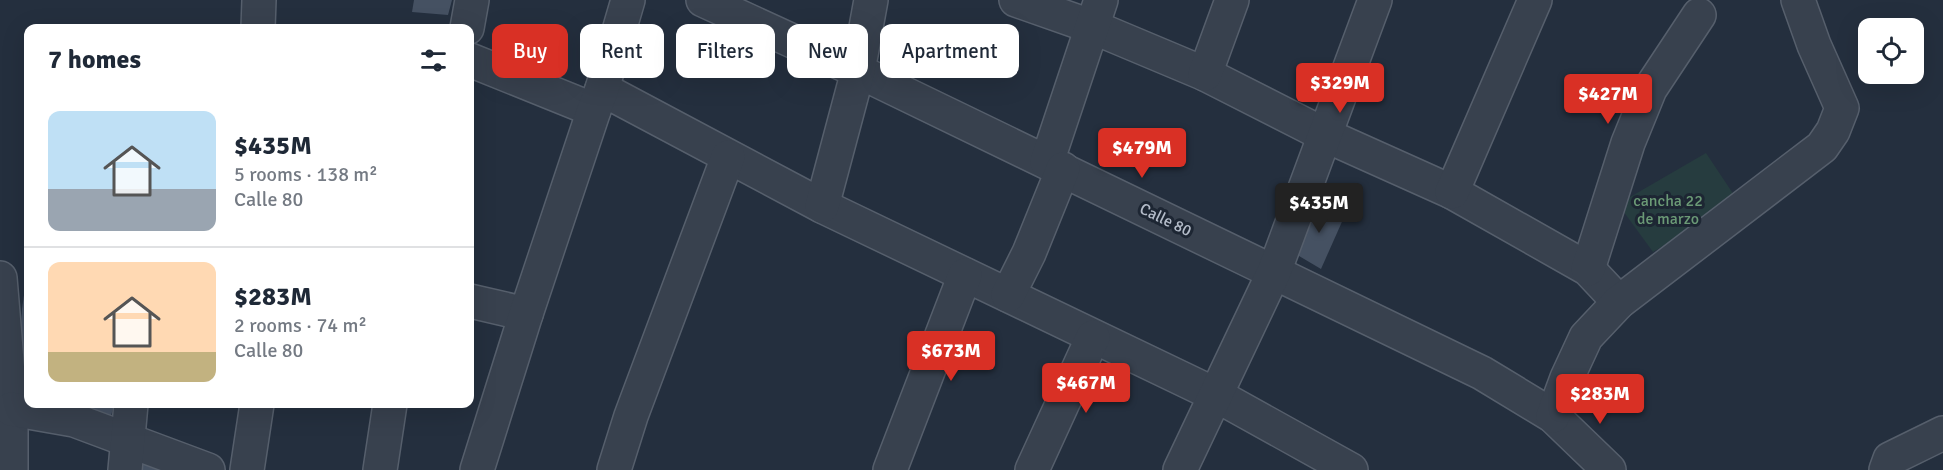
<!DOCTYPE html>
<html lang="en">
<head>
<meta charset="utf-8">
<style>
  body { margin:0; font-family:Signika,sans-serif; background:#f6f6f7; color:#1f2937; height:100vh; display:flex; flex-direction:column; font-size:22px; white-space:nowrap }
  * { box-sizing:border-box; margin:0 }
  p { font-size:20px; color:#747a83 }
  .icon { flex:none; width:33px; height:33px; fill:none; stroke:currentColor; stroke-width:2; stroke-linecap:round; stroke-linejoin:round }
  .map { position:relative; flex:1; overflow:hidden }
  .details { position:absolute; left:24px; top:24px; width:450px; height:384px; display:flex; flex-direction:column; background:#fff; border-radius:12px; box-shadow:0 6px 24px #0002 }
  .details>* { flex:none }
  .hud { position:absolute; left:492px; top:24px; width:570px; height:54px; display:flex; gap:12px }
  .tools { position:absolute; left:1858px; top:18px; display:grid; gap:12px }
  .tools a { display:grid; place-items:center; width:66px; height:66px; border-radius:12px; background:#fff; box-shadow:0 6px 24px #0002; font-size:30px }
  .price { position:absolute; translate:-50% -51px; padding:0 14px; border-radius:6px; background:#d93025; color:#fff; font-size:20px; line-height:39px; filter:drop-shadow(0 2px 3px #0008) }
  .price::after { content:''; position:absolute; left:50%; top:36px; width:18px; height:14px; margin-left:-9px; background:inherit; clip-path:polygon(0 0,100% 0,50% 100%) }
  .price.selected { background:#222; color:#fff }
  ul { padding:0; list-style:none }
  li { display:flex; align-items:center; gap:18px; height:150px; padding:0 24px }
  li+li { border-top:2px solid #e0e1e3 }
  li span { display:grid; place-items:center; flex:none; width:168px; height:120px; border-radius:12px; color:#555 }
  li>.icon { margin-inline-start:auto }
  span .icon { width:72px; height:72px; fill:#fffc; stroke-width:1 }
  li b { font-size:26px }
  h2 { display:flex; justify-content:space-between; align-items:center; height:72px; padding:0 24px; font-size:26px }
  .chip { padding:0 21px; border-radius:12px; background:#fff; box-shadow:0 6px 24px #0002; font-size:21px; line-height:54px }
  .chip.selected { background:#d93025; color:#fff }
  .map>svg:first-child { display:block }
  .green { fill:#263c3f }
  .building { fill:#455162 }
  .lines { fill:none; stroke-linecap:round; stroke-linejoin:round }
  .minor-casing { stroke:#565f6c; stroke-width:36 }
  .minor { stroke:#38414e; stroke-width:33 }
  .labels { text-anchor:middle; stroke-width:6; stroke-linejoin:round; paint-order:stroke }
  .park-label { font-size:16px; fill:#6b9a76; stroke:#1d2633 }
  .street-label { font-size:16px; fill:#b4bcc9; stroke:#1d2633 }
</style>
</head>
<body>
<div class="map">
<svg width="1943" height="470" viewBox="0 0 1943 470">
  <rect width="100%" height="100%" fill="#242f3e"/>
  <path class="green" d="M1706,153L1738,201L1653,252L1618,204Z"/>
  <g class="building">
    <path d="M414,0H452L448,15L412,12Z"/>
    <path d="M1314,200L1345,215L1321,269L1294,253Z"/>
    <path d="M26,281H28V393L17,391L22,309Z"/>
    <path d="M73,404H114L111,416Z"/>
    <path d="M137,462L162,469V470H137Z"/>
  </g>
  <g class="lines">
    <defs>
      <g id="minor">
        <path d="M703,0L858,71L1482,373L1553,416L1609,470"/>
        <path d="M1016,0L1093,27L1205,74L1325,135L1452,192L1588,269L1619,302"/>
        <path d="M258,28L259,0"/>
        <path d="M467,28L472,0"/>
        <path d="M470,60L594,110"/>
        <path d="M1205,74L1232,0"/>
        <path d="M602,89L822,206L1216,395L1351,470"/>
        <path d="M1047,162L1101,0"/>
        <path d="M1452,192L1535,0"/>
        <path d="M822,206L858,71L871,0"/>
        <path d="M1588,269L1628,143L1650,89L1699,15"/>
        <path d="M0,278L11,409V470"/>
        <path d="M1008,295L1029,253L1063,169"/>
        <path d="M470,301L526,314"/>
        <path d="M11,409L74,420L208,470"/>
        <path d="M1553,416L1567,378L1586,337L1619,302L1822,147L1833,131L1842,108L1814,45L1798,0"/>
        <path d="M125,470L131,404"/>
        <path d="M247,470L257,404"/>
        <path d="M380,470L390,404"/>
        <path d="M477,470L526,314L594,110L602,89L628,0"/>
        <path d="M614,470L631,416L728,157"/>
        <path d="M890,470L965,275"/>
        <path d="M1032,470L1093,337"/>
        <path d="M1180,470L1274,272L1375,0"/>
        <path d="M1886,470L1890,459L1943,433"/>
      </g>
    </defs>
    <use href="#minor" class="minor-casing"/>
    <use href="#minor" class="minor"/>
  </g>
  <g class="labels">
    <g class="park-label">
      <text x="1668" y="206">cancha 22<tspan x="1668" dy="18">de marzo</tspan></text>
    </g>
    <g class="street-label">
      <text transform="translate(1166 219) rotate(26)" y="6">Calle 80</text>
    </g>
  </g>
</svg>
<div class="tools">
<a><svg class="icon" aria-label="locate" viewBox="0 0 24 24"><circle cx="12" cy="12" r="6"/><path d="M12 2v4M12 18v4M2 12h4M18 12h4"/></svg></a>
</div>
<b class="price" style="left:1340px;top:114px">$329M</b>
<b class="price" style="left:1608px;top:125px">$427M</b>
<b class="price" style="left:1142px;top:179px">$479M</b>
<b class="price selected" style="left:1319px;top:234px">$435M</b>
<b class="price" style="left:951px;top:382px">$673M</b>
<b class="price" style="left:1086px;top:414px">$467M</b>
<b class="price" style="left:1600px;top:425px">$283M</b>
<div class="hud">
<a class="chip selected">Buy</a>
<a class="chip">Rent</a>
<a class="chip">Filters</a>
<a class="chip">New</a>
<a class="chip">Apartment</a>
</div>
<section class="details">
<h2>7 homes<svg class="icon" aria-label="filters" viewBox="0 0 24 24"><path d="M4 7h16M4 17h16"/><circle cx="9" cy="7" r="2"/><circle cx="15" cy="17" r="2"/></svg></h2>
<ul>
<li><span style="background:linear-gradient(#bfe0f5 65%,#9aa5b1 0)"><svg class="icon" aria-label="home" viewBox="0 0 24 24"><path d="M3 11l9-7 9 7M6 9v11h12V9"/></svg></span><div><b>$435M</b><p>5 rooms · 138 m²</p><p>Calle 80</p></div></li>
<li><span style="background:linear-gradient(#ffd9b3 75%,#c2b280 0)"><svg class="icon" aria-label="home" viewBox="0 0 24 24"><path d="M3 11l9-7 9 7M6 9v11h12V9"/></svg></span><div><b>$283M</b><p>2 rooms · 74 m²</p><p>Calle 80</p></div></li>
</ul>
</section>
</div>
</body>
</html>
